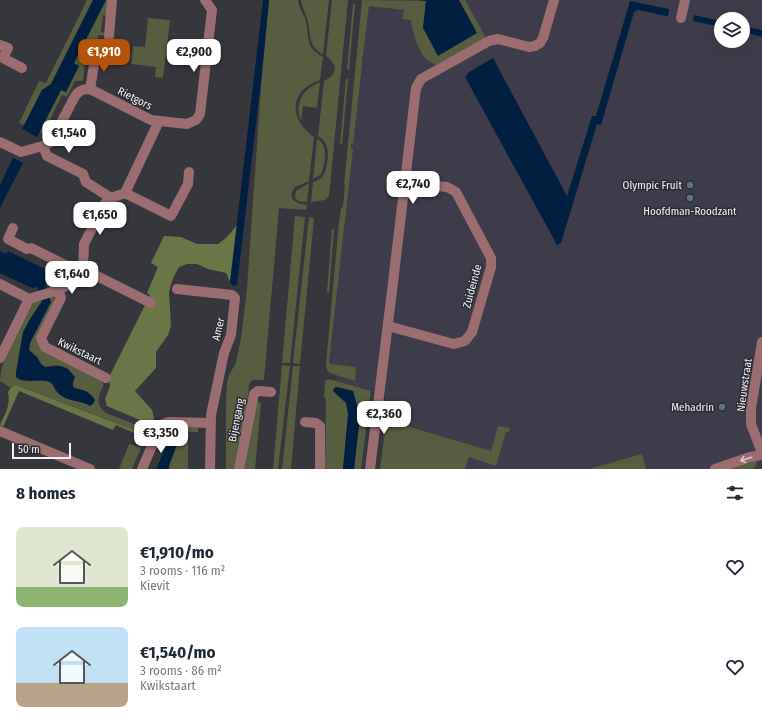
<!DOCTYPE html>
<html lang="en">
<head>
<meta charset="utf-8">
<style>
  body { margin:0; font-family:"Fira Sans Condensed",sans-serif; background:#f6f6f7; color:#1f2937; height:100vh; display:flex; flex-direction:column; font-size:15px; white-space:nowrap }
  * { box-sizing:border-box; margin:0 }
  p { font-size:13px; color:#747a83 }
  .icon { flex:none; width:22px; height:22px; fill:none; stroke:currentColor; stroke-width:2; stroke-linecap:round; stroke-linejoin:round }
  .map { position:relative; height:469px; overflow:hidden }
  .side { display:flex; flex-direction:column; background:#fff; flex:1 }
  .side>* { flex:none }
  .fabs { position:absolute; left:714px; top:12px; display:grid; gap:8px }
  .fabs a { display:grid; place-items:center; width:36px; height:36px; border-radius:50%; background:#fff; box-shadow:0 4px 16px #0002; font-size:20px }
  .scale { position:absolute; left:12px; bottom:10px; width:59px; box-sizing:border-box; padding-left:4px; border:2px solid #f2f1f7; border-top:0; font-size:11px; line-height:14px; white-space:nowrap; color:#f2f1f7; -webkit-text-stroke:3px #2c2c33; paint-order:stroke }
  .price { position:absolute; translate:-50% -34px; padding:0 9px; border-radius:8px; background:#fff; color:#222; font-size:13px; line-height:26px; filter:drop-shadow(0 1px 2px #0008) }
  .price::after { content:''; position:absolute; left:50%; top:24px; width:12px; height:9px; margin-left:-6px; background:inherit; clip-path:polygon(0 0,100% 0,50% 100%) }
  .price.active { background:#b45309; color:#fff }
  ul { padding:0; list-style:none }
  li { display:flex; align-items:center; gap:12px; height:100px; padding:0 16px }
  li span { display:grid; place-items:center; flex:none; width:112px; height:80px; border-radius:8px; color:#555 }
  li>.icon { margin-inline-start:auto }
  span .icon { width:48px; height:48px; fill:#fffc; stroke-width:1 }
  li b { font-size:17px }
  h2 { display:flex; justify-content:space-between; align-items:center; height:48px; padding:0 16px; font-size:17px }
  .map>svg:first-child { display:block }
  .built { fill:#3e3c4a; fill-rule:evenodd }
  .green { fill:#565e3f }
  .forest { fill:#6a7645 }
  .water { fill:#012041 }
  .lines { fill:none; stroke-linecap:round; stroke-linejoin:round }
  .minor { stroke:#9b6d70; stroke-width:10 }
  .oneway { stroke:#d8c9ce }
  .service-dot { fill:#5c6f8a; stroke:#2c2c33; stroke-width:1.5 }
  .labels { text-anchor:middle; stroke-width:3; stroke-linejoin:round; paint-order:stroke }
  .street-label { font-size:11px; fill:#f2f1f7; stroke:#2c2c33 }
  .poi-label { font-size:11px; fill:#f2f1f7; stroke:#2c2c33; text-anchor:end }
</style>
</head>
<body>
<div class="map">
<svg width="762" height="469" viewBox="0 0 762 469">
  <rect width="100%" height="100%" fill="#36363d"/>
  <path class="built" d="M370,0H762V469H380L386,396L335,381L336,375L328,362L362,65V56L363,55ZM721,19H743V41H721Z"/>
  <g class="green">
    <path d="M87,0H93L51,84L42,90L25,125L19,123L39,81L46,83Z"/>
    <path d="M106,0H110L108,16L103,15L101,32L106,33V36L98,35L97,50H89L87,61H85L83,81H75L67,97L62,95L43,134L39,132L61,90L66,92L79,66L74,63Z"/>
    <path d="M269,0H298C299,7 302,12 305,18C311,36 302,45 323,57L320,80C289,90 288,119 314,137L309,181L295,187C286,199 296,204 307,205L306,210L279,208L264,380H253L250,382L249,386L247,405L235,469H226V403L227,382L229,375L236,363L241,338L247,288L262,73Z"/>
    <path d="M301,0H329L323,54C306,45 312,33 307,18C305,12 302,7 301,0Z"/>
    <path d="M332,0H348L329,196L325,200L311,202L313,182C317,181 321,179 323,176C328,168 330,150 325,142C323,139 321,138 318,136L324,81C338,75 338,64 326,56Z"/>
    <path d="M362,0L426,1L423,28L477,33L459,0H465L486,38L436,65C434,63 430,62 427,60C419,53 412,31 411,20L402,19L404,10L369,6L363,56H362V65L353,145L351,144V148L353,149L329,362L330,364L356,367L355,381L330,373L327,370L326,364L339,222L341,208L343,207L345,185H344Z"/>
    <path d="M353,4H355L349,70L347,69Z"/>
    <path d="M148,18L170,20L163,78L155,77L156,67L131,64L133,46L145,47Z"/>
    <path d="M346,79H348L342,144H340Z"/>
    <path d="M320,82L317,108L303,106L301,121C294,103 303,89 320,82Z"/>
    <path d="M317,139C329,145 325,164 321,174L313,179Z"/>
    <path d="M309,183L307,202L298,201L295,197L296,191Z"/>
    <path d="M295,216L305,217L290,363H282Z"/>
    <path d="M309,217L314,218L300,364L293,363Z"/>
    <path d="M332,229H334L329,293L327,292Z"/>
    <path d="M57,295L38,337L103,380L102,382L104,384C99,396 94,403 106,413L147,429L143,433L16,385L11,388L0,381C0,360 22,324 32,303L41,300L42,302L30,319L22,336L21,380C28,380 47,379 52,383C56,388 57,394 64,397C72,401 83,401 90,406L93,404L95,400C92,397 89,392 85,391C76,387 69,391 75,377L68,369L56,365L45,367L41,364L36,357L29,350L30,343L50,297Z"/>
    <path d="M282,365L290,366L278,469H273Z"/>
    <path d="M293,366H300L291,469H282Z"/>
    <path d="M329,379L371,391L361,469H354L360,416L353,391L337,387V395C341,398 344,399 346,403C352,415 344,455 343,469H325L326,399L324,398L325,381Z"/>
    <path d="M257,402L261,403L255,469H242Z"/>
    <path d="M389,403L393,404L390,421L491,451L498,426L510,428L509,432H506L496,466L469,457L465,469H380Z"/>
    <path d="M173,428H198V432H188V469H156Z"/>
    <path d="M129,444L141,448L132,469H119Z"/>
    <path d="M642,454L646,469H589Z"/>
    <path d="M756,460C758,464 756,466 753,469H729Z"/>
  </g>
  <g class="forest">
    <path d="M238,224L230,282L226,273L208,269L197,264H187L179,267L173,278L169,292L171,326L168,335L156,352V368L135,391L152,410L156,427L107,406L105,399L110,386L109,377L145,305L151,308L154,301L149,298L150,295L147,293L158,267L151,263L164,236L181,237L197,244H218L226,238Z"/>
    <path d="M57,369L65,373L67,381L65,383L60,382L55,372Z"/>
    <path d="M16,385L142,433L147,429L154,433L153,434L148,432L143,443L137,440L139,435L116,425L113,430L19,391L3,427L0,425C5,414 11,405 8,392L11,388Z"/>
  </g>
  <g class="water">
    <path d="M93,0H106L74,63L79,66L66,92L61,90L37,137L22,129L42,90L51,84Z"/>
    <path d="M263,0H269L262,73L237,285L233,286L230,282Z"/>
    <path d="M419,0H459L477,33L438,56L423,28L426,1Z"/>
    <path d="M630,1L669,9L668,16H666L638,10L634,12L601,125L597,124L561,243L557,245L465,77L469,72L493,58L567,196L592,116H596Z"/>
    <path d="M694,15L721,21V27L693,21Z"/>
    <path d="M743,26L762,30V37L743,32Z"/>
    <path d="M13,158L23,163L0,208V185Z"/>
    <path d="M0,251L6,254L8,251L53,273L56,280L45,284L51,302L30,343L29,350L37,357L41,364L45,367L61,366L68,369L75,377C69,391 77,387 85,391C89,392 93,397 95,400L93,404L90,406C81,400 68,402 59,394C54,390 54,382 47,381C38,379 23,384 16,377V372L23,332L30,319L42,301L37,287L32,288L0,273Z"/>
    <path d="M337,387L353,391L360,416L354,469H343L348,414L346,403L333,391L334,388Z"/>
    <path d="M172,432L178,433V442L169,466V469H156Z"/>
  </g>
  <g class="lines">
    <g class="minor">
      <path d="M681,18L685,0"/>
      <path d="M109,36L112,0"/>
      <path d="M0,45L8,48L3,58L22,68"/>
      <path d="M90,89L96,53"/>
      <path d="M0,142L21,152L43,146L51,142L74,98C78,91 82,89 90,89L151,120L187,124L196,120L200,114L212,10L205,0"/>
      <path d="M43,146L47,156L83,174L86,182L111,198"/>
      <path d="M125,193L171,216L188,184L189,172"/>
      <path d="M13,228L8,239L27,249L31,248L65,265L83,269L151,303"/>
      <path d="M0,284L29,299"/>
      <path d="M177,289L232,295L235,298L231,335L224,353L211,415L210,469"/>
      <path d="M58,290L61,298L41,338L45,347L106,378"/>
      <path d="M29,299L58,290L76,281L83,269L84,244L105,203L111,198L125,193L159,121"/>
      <path d="M388,326L450,343L454,344L465,341L472,332L491,267V258L456,192L447,187L405,183"/>
      <path d="M762,342L751,408V424L762,453"/>
      <path d="M0,358L29,299"/>
      <path d="M305,422L316,423L320,426V469"/>
      <path d="M0,431L90,469"/>
      <path d="M142,469L161,425L168,422L210,423"/>
      <path d="M239,469L254,394L258,391L271,392"/>
      <path d="M370,469L392,291L416,88L421,79L489,41L498,39L529,47L535,46L540,43L543,38L554,0"/>
      <path d="M715,469L750,457L762,455"/>
    </g>
  </g>
  <defs><path id="oneway-shaft" d="M-6 0H5M1.5-3L5.5 0L1.5 3" fill="none" stroke-width="1.6" stroke-linecap="round" stroke-linejoin="round"/></defs>
  <use class="oneway" href="#oneway-shaft" transform="translate(746 459) rotate(163)"/>
  <g class="service-dot">
    <circle cx="690" cy="185" r="4"/>
    <circle cx="690" cy="198" r="4"/>
    <circle cx="722" cy="407" r="4"/>
  </g>
  <g class="labels">
    <g class="street-label">
      <text transform="translate(135 98) rotate(27)" y="4">Rietgors</text>
      <text transform="translate(472 286) rotate(-75)" y="4">Zuideinde</text>
      <text transform="translate(218 329) rotate(-77)" y="4">Amer</text>
      <text transform="translate(80 351) rotate(26)" y="4">Kwikstaart</text>
      <text transform="translate(744 385) rotate(-82)" y="4">Nieuwstraat</text>
      <text transform="translate(236 420) rotate(-79)" y="4">Bijengang</text>
    </g>
    <g class="poi-label">
      <text x="682" y="189">Olympic Fruit</text>
      <text x="690" y="215" text-anchor="middle">Hoofdman-Roodzant</text>
      <text x="714" y="411">Mehadrin</text>
    </g>
  </g>
</svg>
<div class="fabs">
<a><svg class="icon" aria-label="layers" viewBox="0 0 24 24"><path d="M12 4l9 5-9 5-9-5zM3 14l9 5 9-5"/></svg></a>
</div>
<div class="scale">50 m</div>
<b class="price active" style="left:104px;top:73px">€1,910</b>
<b class="price" style="left:194px;top:73px">€2,900</b>
<b class="price" style="left:69px;top:154px">€1,540</b>
<b class="price" style="left:413px;top:205px">€2,740</b>
<b class="price" style="left:100px;top:236px">€1,650</b>
<b class="price" style="left:72px;top:295px">€1,640</b>
<b class="price" style="left:384px;top:435px">€2,360</b>
<b class="price" style="left:161px;top:454px">€3,350</b>
</div>
<section class="side">
<h2>8 homes<svg class="icon" aria-label="filters" viewBox="0 0 24 24"><path d="M4 7h16M4 17h16"/><circle cx="9" cy="7" r="2"/><circle cx="15" cy="17" r="2"/></svg></h2>
<ul>
<li><span style="background:linear-gradient(#dfe7d0 75%,#8fb573 0)"><svg class="icon" aria-label="home" viewBox="0 0 24 24"><path d="M3 11l9-7 9 7M6 9v11h12V9"/></svg></span><div><b>€1,910/mo</b><p>3 rooms · 116 m²</p><p>Kievit</p></div><svg class="icon" aria-label="heart" viewBox="0 0 24 24"><path d="M12 20l-8-8c-3-5 5-10 8-4 3-6 11-1 8 4z"/></svg></li>
<li><span style="background:linear-gradient(#bfe0f5 70%,#b9a48a 0)"><svg class="icon" aria-label="home" viewBox="0 0 24 24"><path d="M3 11l9-7 9 7M6 9v11h12V9"/></svg></span><div><b>€1,540/mo</b><p>3 rooms · 86 m²</p><p>Kwikstaart</p></div><svg class="icon" aria-label="heart" viewBox="0 0 24 24"><path d="M12 20l-8-8c-3-5 5-10 8-4 3-6 11-1 8 4z"/></svg></li>
</ul>
</section>
</body>
</html>
